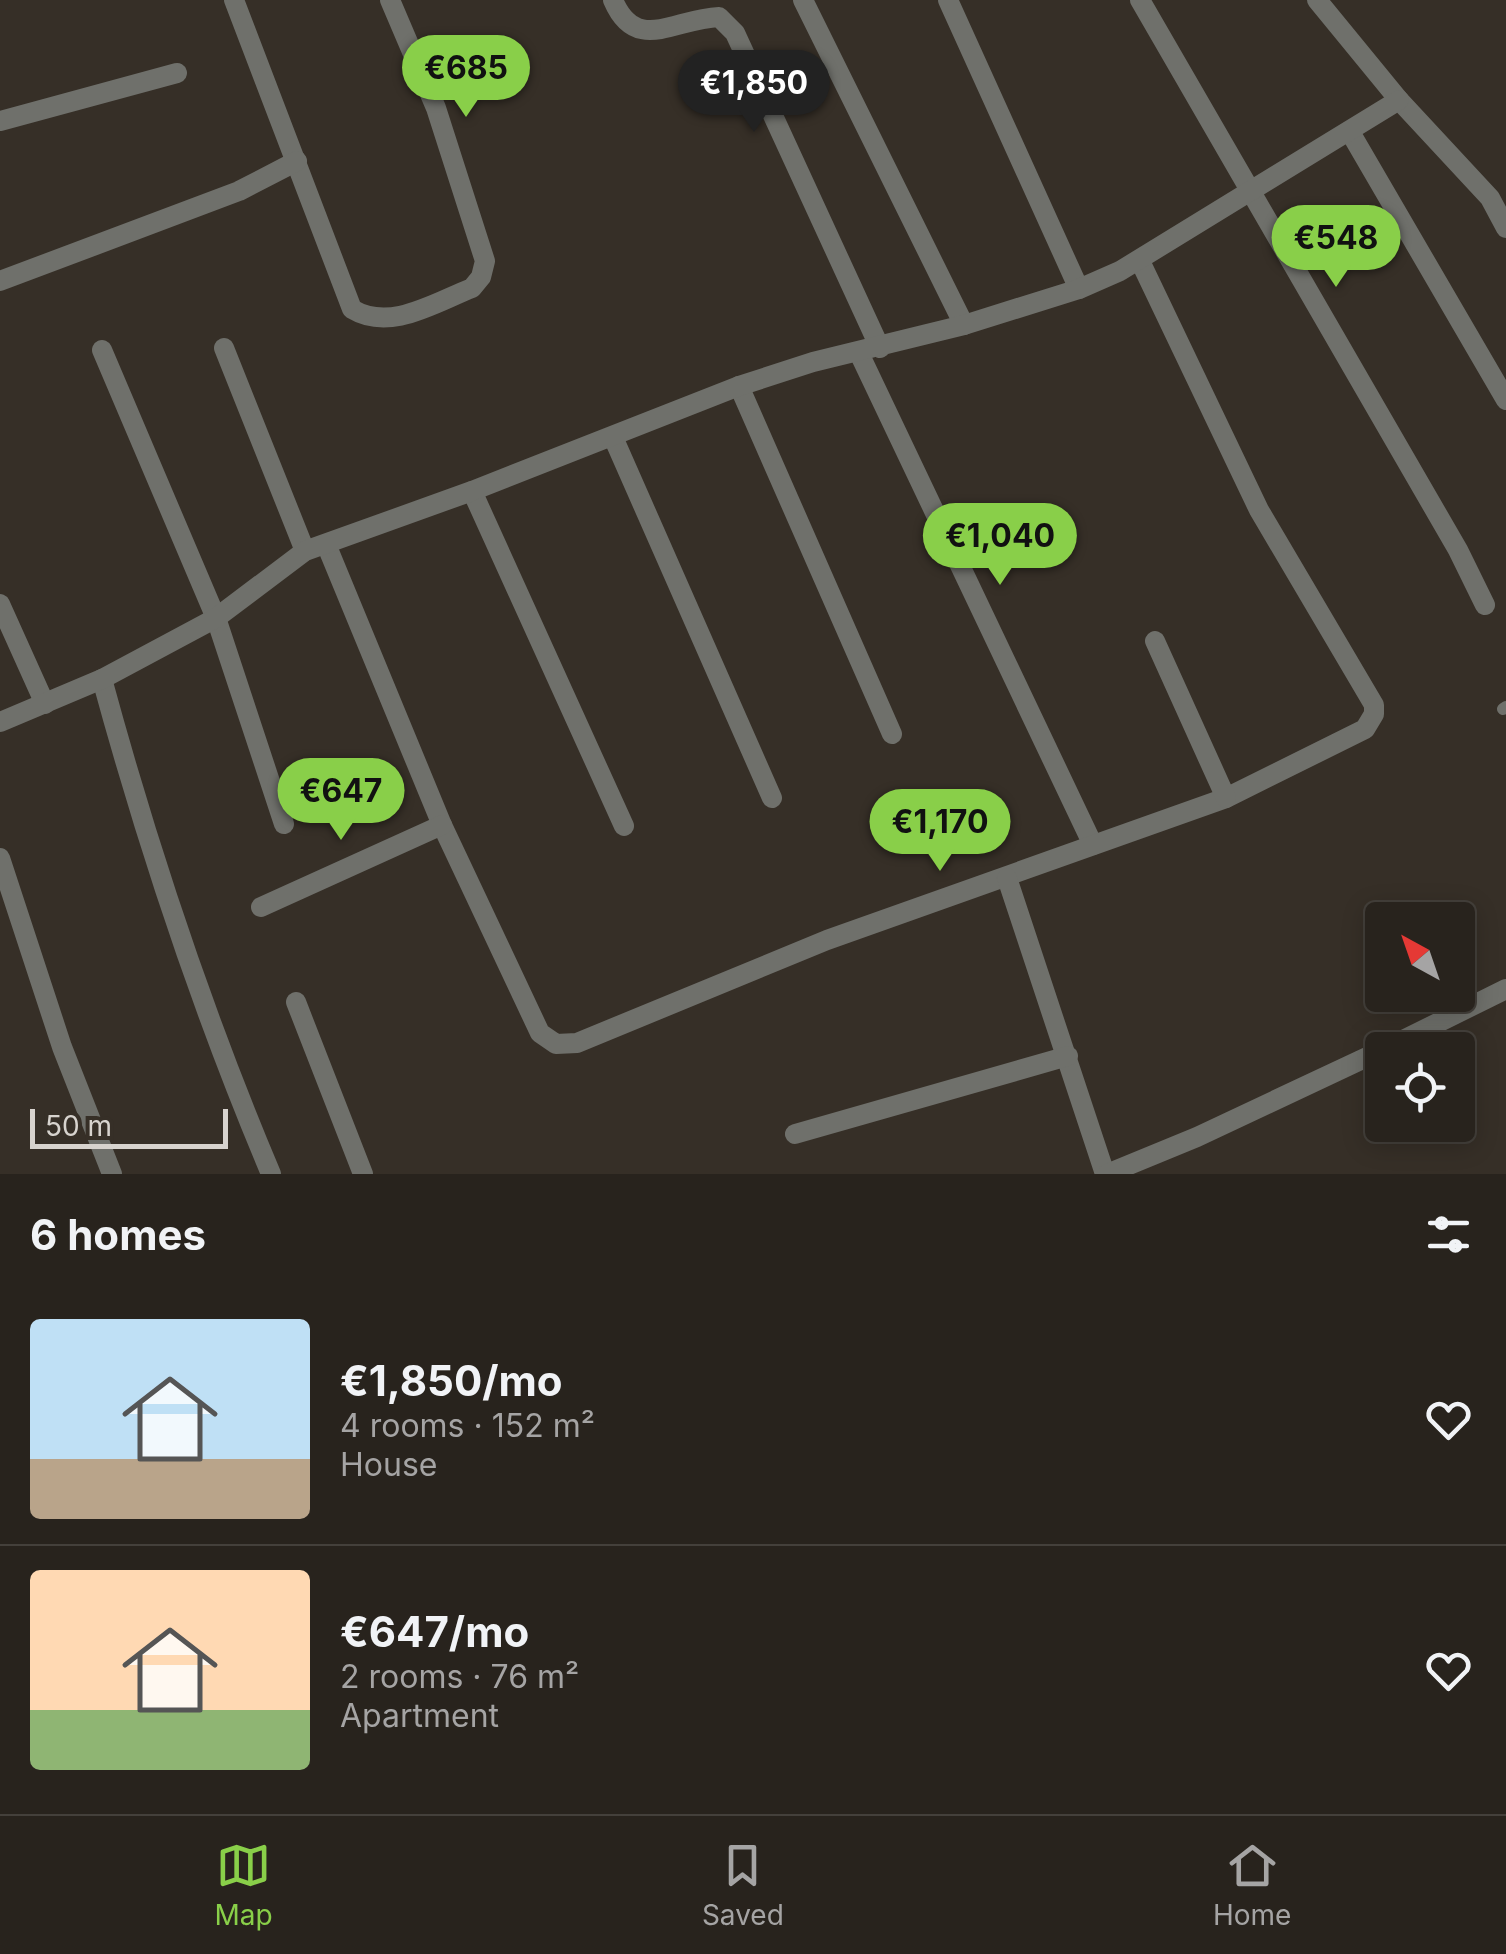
<!DOCTYPE html>
<html lang="en">
<head>
<meta charset="utf-8">
<style>
  body { margin:0; font-family:Inter,sans-serif; background:#342f2a; color:#f1f3f6; height:100vh; display:flex; flex-direction:column; font-size:38px; white-space:nowrap }
  * { box-sizing:border-box; margin:0 }
  p { font-size:32px; color:#a5a4a4 }
  .icon { flex:none; width:55px; height:55px; fill:none; stroke:currentColor; stroke-width:2; stroke-linecap:round; stroke-linejoin:round }
  .map { position:relative; height:1174px; overflow:hidden }
  .details { display:flex; flex-direction:column; background:#28231d; flex:1 }
  .details>* { flex:none }
  .needle { width:65px; rotate:320deg }
  .buttons { position:absolute; left:1365px; top:902px; display:grid; gap:20px }
  .buttons a { display:grid; place-items:center; width:110px; height:110px; border-radius:10px; background:#28231d; box-shadow:0 5px 25px #0003,0 0 0 2px #44403b; font-size:50px }
  .scale { position:absolute; left:30px; bottom:25px; width:198px; box-sizing:border-box; padding-left:10px; border:5px solid #d7d3ce; border-top:0; font-size:28px; line-height:35px; white-space:nowrap; color:#d7d3ce; -webkit-text-stroke:8px #362f27; paint-order:stroke }
  .price { position:absolute; translate:-50% -85px; padding:0 22px; border-radius:35px; background:#89cf49; color:#111; font-size:32px; line-height:65px; filter:drop-shadow(0 2px 5px #0008) }
  .price::after { content:''; position:absolute; left:50%; top:60px; width:30px; height:22px; margin-left:-15px; background:inherit; clip-path:polygon(0 0,100% 0,50% 100%) }
  .price.current { background:#222; color:#fff }
  ul { padding:0; list-style:none }
  li { display:flex; align-items:center; gap:30px; height:250px; padding:0 30px }
  li+li { border-top:2px solid #44403b }
  li span { display:grid; place-items:center; flex:none; width:280px; height:200px; border-radius:10px; color:#555 }
  li>.icon { margin-inline-start:auto }
  span .icon { width:120px; height:120px; fill:#fffc; stroke-width:1 }
  li b { font-size:42px }
  h2 { display:flex; justify-content:space-between; align-items:center; height:120px; padding:0 30px; font-size:42px }
  .tabs { display:flex; justify-content:space-around; align-items:center; height:140px; border-top:2px solid #44403b; background:#28231d; font-size:28px; color:#a5a4a4 }
  .tabs a { display:grid; justify-items:center; gap:5px }
  .tabs .current { color:#89cf49 }
  .map>svg:first-child { display:block }
  .lines { fill:none; stroke-linecap:round; stroke-linejoin:round }
  .service { stroke:#6f706b; stroke-width:12 }
  .minor { stroke:#6f706b; stroke-width:20 }
  .tertiary { stroke:#6f706b; stroke-width:20 }
</style>
</head>
<body>
<div class="map">
<svg width="1506" height="1174" viewBox="0 0 1506 1174">
  <rect width="100%" height="100%" fill="#362f27"/>
  <g class="lines">
    <path class="service" d="M1503,709L1506,707"/>
    <g class="minor">
      <path d="M234,0L352,309C390,332 434,303 472,288L481,277L485,261L436,108L390,0"/>
      <path d="M613,0C636,54 673,19 719,17L735,33L880,348"/>
      <path d="M803,0L964,325"/>
      <path d="M948,0L1079,289"/>
      <path d="M1140,0L1458,550L1485,605"/>
      <path d="M0,121L177,73"/>
      <path d="M1350,132L1506,400"/>
      <path d="M0,281L239,191L297,161"/>
      <path d="M224,348L305,551"/>
      <path d="M102,350L216,618L284,824"/>
      <path d="M859,353L1093,845"/>
      <path d="M739,386L892,734"/>
      <path d="M613,437L772,798"/>
      <path d="M472,491L624,826"/>
      <path d="M326,544L442,825L540,1033L556,1044L577,1043L827,940L1226,798L1365,729L1374,714V705L1259,510L1140,261"/>
      <path d="M0,604L45,704"/>
      <path d="M1155,641L1226,798"/>
      <path d="M102,679C148,848 203,1013 271,1174"/>
      <path d="M0,858L62,1047L112,1174"/>
      <path d="M1007,878L1105,1174"/>
      <path d="M261,907L442,825"/>
      <path d="M296,1002L363,1174"/>
      <path d="M1383,1050L1506,989"/>
      <path d="M795,1134L1068,1056"/>
      <path d="M1107,1174L1197,1137L1382,1050"/>
    </g>
    <g class="tertiary">
      <path d="M1317,0L1399,100L1490,198L1506,228"/>
      <path d="M0,722L102,679L216,618L305,551L472,491L739,386L813,362L964,325L1079,289L1120,271L1399,100"/>
    </g>
  </g>
</svg>
<div class="buttons">
<a><svg class="needle" viewBox="-14 -14 28 28"><path d="M0-13l5 13h-10z" fill="#e53935"/><path d="M0 13l5-13h-10z" fill="#a5a4a4"/></svg></a>
<a><svg class="icon" aria-label="locate" viewBox="0 0 24 24"><circle cx="12" cy="12" r="6"/><path d="M12 2v4M12 18v4M2 12h4M18 12h4"/></svg></a>
</div>
<div class="scale">50 m</div>
<b class="price" style="left:466px;top:120px">€685</b>
<b class="price current" style="left:754px;top:135px">€1,850</b>
<b class="price" style="left:1336px;top:290px">€548</b>
<b class="price" style="left:1000px;top:588px">€1,040</b>
<b class="price" style="left:341px;top:843px">€647</b>
<b class="price" style="left:940px;top:874px">€1,170</b>
</div>
<section class="details">
<h2>6 homes<svg class="icon" aria-label="filters" viewBox="0 0 24 24"><path d="M4 7h16M4 17h16"/><circle cx="9" cy="7" r="2"/><circle cx="15" cy="17" r="2"/></svg></h2>
<ul>
<li><span style="background:linear-gradient(#bfe0f5 70%,#b9a48a 0)"><svg class="icon" aria-label="home" viewBox="0 0 24 24"><path d="M3 11l9-7 9 7M6 9v11h12V9"/></svg></span><div><b>€1,850/mo</b><p>4 rooms · 152 m²</p><p>House</p></div><svg class="icon" aria-label="heart" viewBox="0 0 24 24"><path d="M12 20l-8-8c-3-5 5-10 8-4 3-6 11-1 8 4z"/></svg></li>
<li><span style="background:linear-gradient(#ffd9b3 70%,#8fb573 0)"><svg class="icon" aria-label="home" viewBox="0 0 24 24"><path d="M3 11l9-7 9 7M6 9v11h12V9"/></svg></span><div><b>€647/mo</b><p>2 rooms · 76 m²</p><p>Apartment</p></div><svg class="icon" aria-label="heart" viewBox="0 0 24 24"><path d="M12 20l-8-8c-3-5 5-10 8-4 3-6 11-1 8 4z"/></svg></li>
</ul>
</section>
<nav class="tabs">
<a class="current"><svg class="icon" aria-label="map" viewBox="0 0 24 24"><path d="M3 6l6-2 6 2 6-2v14l-6 2-6-2-6 2zM9 4v14M15 6v14"/></svg>Map</a>
<a><svg class="icon" aria-label="saved" viewBox="0 0 24 24"><path d="M7 4h10v16l-5-4-5 4z"/></svg>Saved</a>
<a><svg class="icon" aria-label="home" viewBox="0 0 24 24"><path d="M3 11l9-7 9 7M6 9v11h12V9"/></svg>Home</a>
</nav>
</body>
</html>
